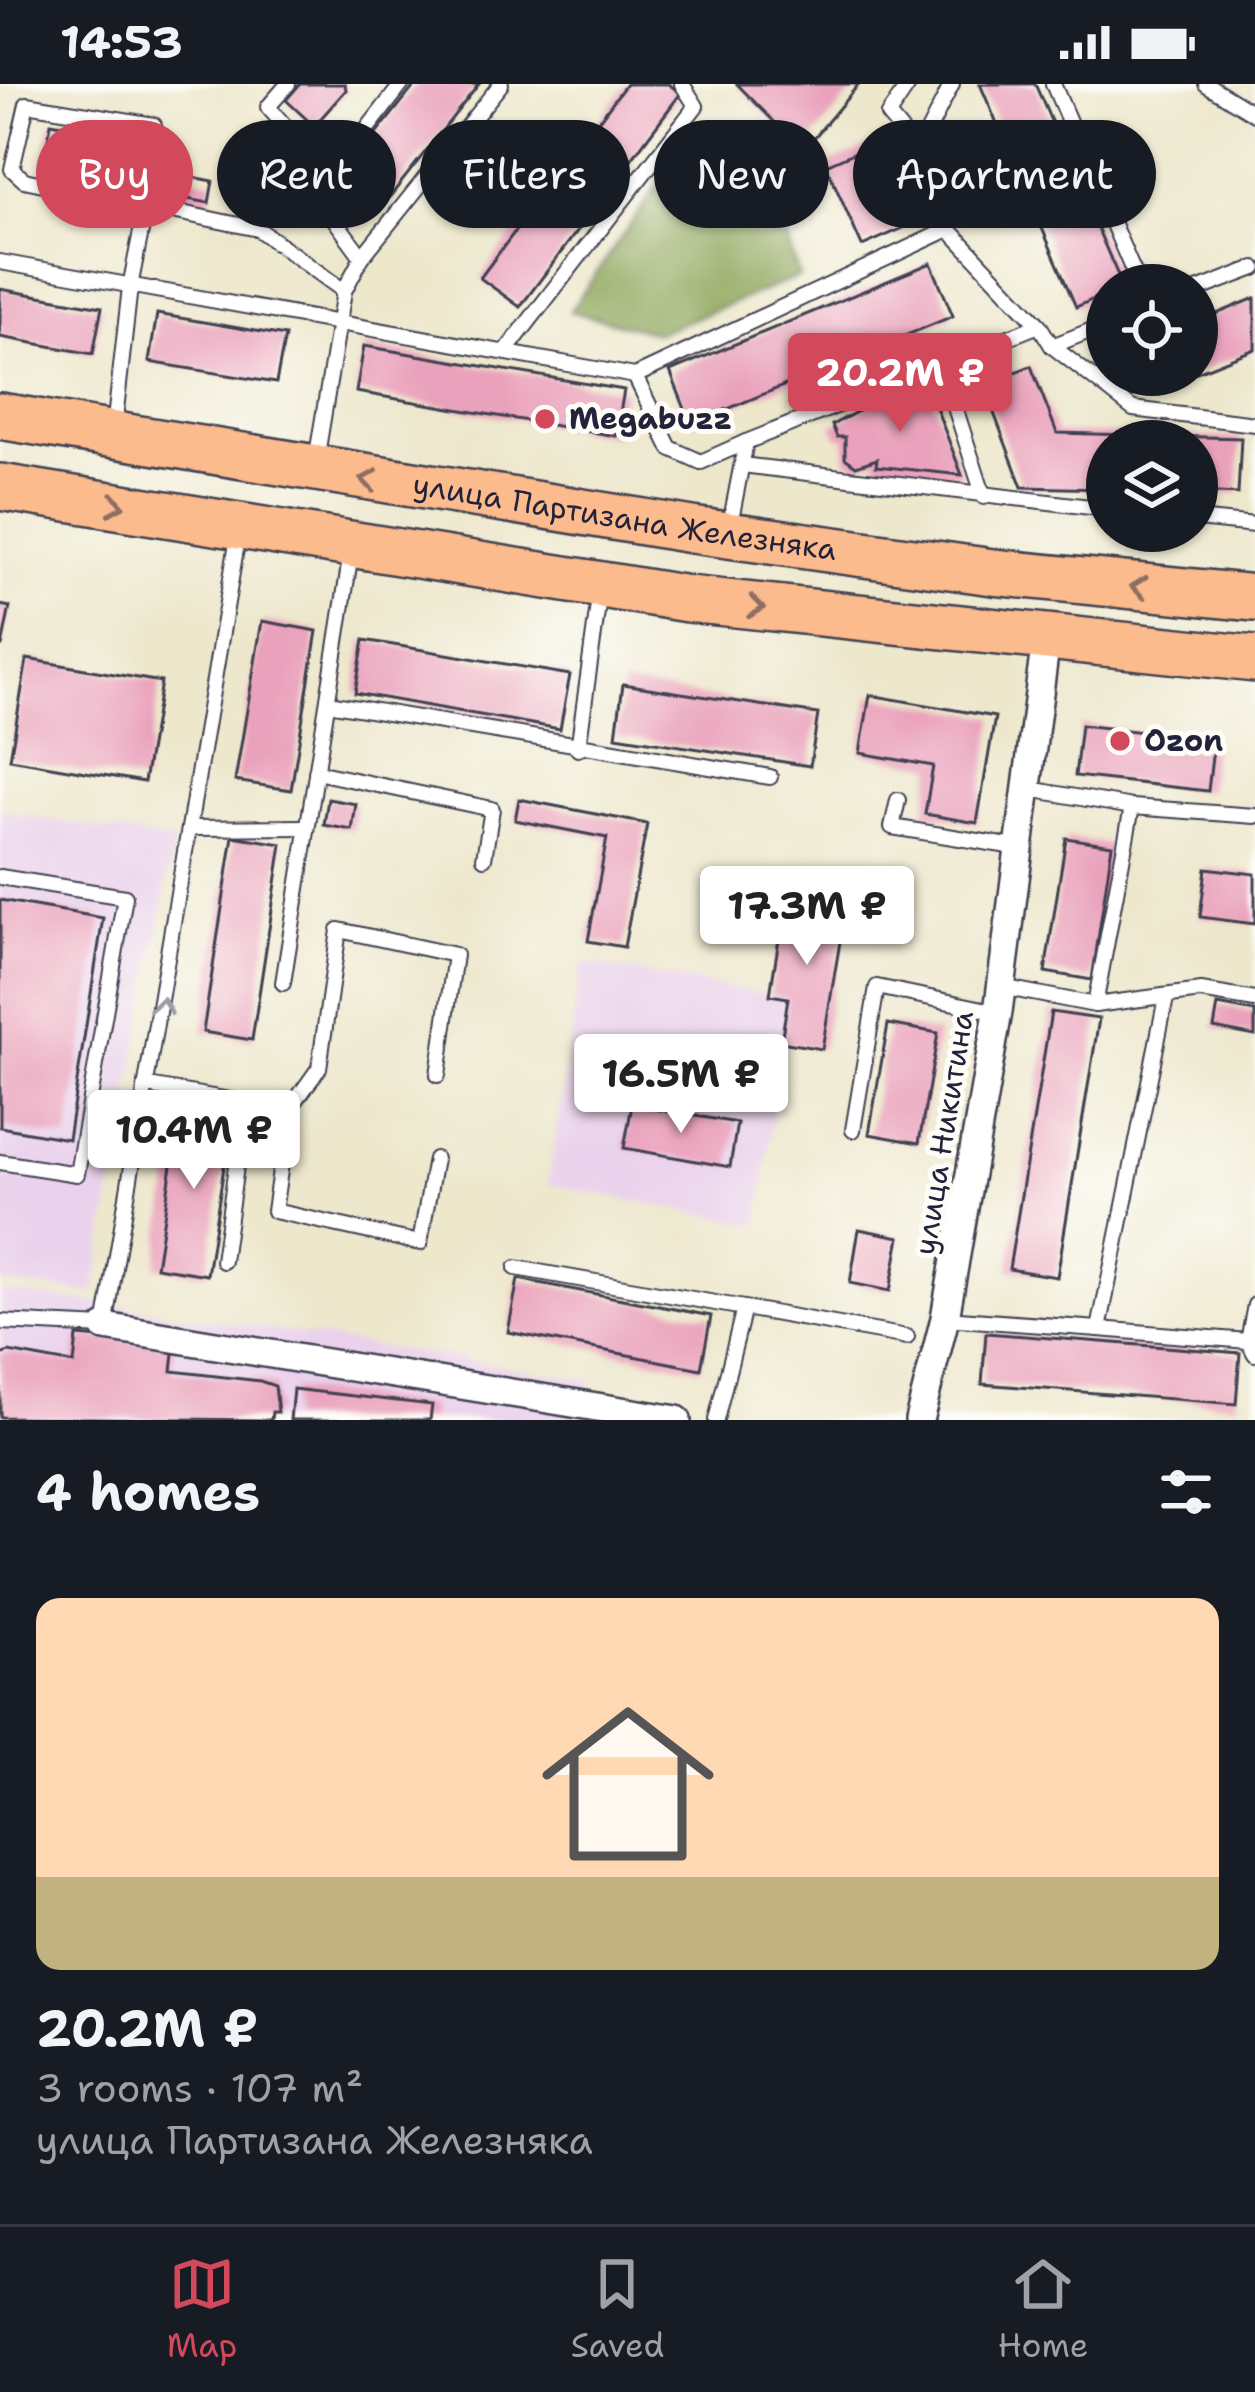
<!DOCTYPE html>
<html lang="en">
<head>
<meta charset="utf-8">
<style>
  body { margin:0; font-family:"Shantell Sans",sans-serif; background:#242831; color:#f1f3f6; height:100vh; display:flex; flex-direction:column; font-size:45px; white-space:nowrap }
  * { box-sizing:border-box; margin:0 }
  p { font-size:39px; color:#9ea1a6 }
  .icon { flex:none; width:66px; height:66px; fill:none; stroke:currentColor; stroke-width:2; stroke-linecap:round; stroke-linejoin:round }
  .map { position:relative; height:1336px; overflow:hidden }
  .panel { display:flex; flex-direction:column; background:#171b24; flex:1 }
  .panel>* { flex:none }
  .banner { position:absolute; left:36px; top:36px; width:1185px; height:108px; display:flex; gap:24px }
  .fabs { position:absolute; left:1086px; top:180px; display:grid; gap:24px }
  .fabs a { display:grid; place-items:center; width:132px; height:132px; border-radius:50%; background:#171b24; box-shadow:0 3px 9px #0004; font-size:60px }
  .price { position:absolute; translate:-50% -102px; padding:0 27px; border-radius:12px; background:#fff; color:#222; font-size:39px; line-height:78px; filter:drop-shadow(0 3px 6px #0008) }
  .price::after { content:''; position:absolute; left:50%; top:72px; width:36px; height:27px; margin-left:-18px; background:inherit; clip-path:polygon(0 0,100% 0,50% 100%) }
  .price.selected { background:#d1495b; color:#fff }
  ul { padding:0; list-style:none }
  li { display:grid; align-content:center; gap:24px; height:636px; padding:0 36px }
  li+li { border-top:3px solid #363941 }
  li span { display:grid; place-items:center; height:372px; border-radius:24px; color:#555 }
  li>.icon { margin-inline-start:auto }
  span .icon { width:216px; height:216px; fill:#fffc; stroke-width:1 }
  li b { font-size:51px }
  h2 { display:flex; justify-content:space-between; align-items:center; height:144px; padding:0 36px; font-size:51px }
  .pill { padding:0 42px; border-radius:54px; background:#171b24; box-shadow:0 3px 9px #0004; font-size:42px; line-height:108px }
  .pill.selected { background:#d1495b; color:#fff }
  .status { display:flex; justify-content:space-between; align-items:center; height:84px; padding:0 60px; background:#171b24; direction:ltr }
  .status svg { height:33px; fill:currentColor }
  .tab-bar { display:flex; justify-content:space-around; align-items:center; height:168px; border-top:3px solid #363941; background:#171b24; font-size:33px; color:#9ea1a6 }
  .tab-bar a { display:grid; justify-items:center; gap:6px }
  .tab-bar .selected { color:#d1495b }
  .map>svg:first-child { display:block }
  .built { fill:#ead1ec }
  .forest { fill:#89a355; stroke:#566248; stroke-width:3 }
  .building { fill:#eaa2bc }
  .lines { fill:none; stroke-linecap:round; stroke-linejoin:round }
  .service-casing { stroke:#404051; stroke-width:18 }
  .minor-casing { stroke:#404051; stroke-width:32 }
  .primary-casing { stroke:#404051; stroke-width:50 }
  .service { stroke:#fff; stroke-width:14 }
  .minor { stroke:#fff; stroke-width:27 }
  .primary { stroke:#fbbb8c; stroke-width:45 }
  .oneway { stroke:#8e6e64 }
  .oneway2 { stroke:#9c9ca7 }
  .poi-dot { fill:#d1495b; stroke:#fdfcf7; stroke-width:4.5 }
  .labels { text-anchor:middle; stroke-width:10; stroke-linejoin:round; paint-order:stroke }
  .poi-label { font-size:30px; font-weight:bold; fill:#22223b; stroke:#fdfcf7; text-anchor:start }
  .street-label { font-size:30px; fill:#22223b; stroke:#fdfcf7 }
</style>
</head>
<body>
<div class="status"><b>14:53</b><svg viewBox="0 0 49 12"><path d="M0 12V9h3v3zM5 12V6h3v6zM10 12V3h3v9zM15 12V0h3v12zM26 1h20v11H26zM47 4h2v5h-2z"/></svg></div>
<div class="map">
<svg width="1255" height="1336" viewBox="0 0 1255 1336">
  <rect width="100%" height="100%" fill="#fdfcf7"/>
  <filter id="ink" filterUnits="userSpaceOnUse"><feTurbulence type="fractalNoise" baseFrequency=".00833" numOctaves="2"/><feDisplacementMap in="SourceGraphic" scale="24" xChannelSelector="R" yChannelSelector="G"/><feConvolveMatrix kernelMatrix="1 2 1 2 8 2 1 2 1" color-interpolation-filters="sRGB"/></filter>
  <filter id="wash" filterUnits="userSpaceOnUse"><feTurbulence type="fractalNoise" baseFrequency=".004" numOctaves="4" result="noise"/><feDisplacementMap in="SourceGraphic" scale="48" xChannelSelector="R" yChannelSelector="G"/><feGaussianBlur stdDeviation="2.7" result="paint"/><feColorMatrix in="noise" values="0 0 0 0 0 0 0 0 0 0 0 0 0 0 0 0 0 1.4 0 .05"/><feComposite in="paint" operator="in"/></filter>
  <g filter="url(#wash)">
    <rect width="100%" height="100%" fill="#ede7cc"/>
    <g class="built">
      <path d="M0,727L174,757L94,1209L0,1199Z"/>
      <path d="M582,879L788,914L758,1141L548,1100Z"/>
      <path d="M0,1208L125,1222L591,1296L584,1336H0Z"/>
    </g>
    <path class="forest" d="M701,40L771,104L799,193L656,249L570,227Z"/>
    <g id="blocks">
      <g class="building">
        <path d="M300,0H345L346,6L314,42L286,16Z"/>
        <path d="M416,0H479L385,119L346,88Z"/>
        <path d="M626,0H668L681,9L520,223L480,194Z"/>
        <path d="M737,0H859L803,67Z"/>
        <path d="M980,0H1035L1122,201H1107V209L1076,223Z"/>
        <path d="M51,39L166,60L162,87L213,97L209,119L42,88Z"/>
        <path d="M874,60L910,141L862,162L826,81Z"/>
        <path d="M931,179L953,232L691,340L670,287Z"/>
        <path d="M0,205L102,223L93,270L0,253Z"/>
        <path d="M1255,214V265L1197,288V238Z"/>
        <path d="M157,230L285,252L276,299L149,278Z"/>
        <path d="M364,262L624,306L616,352L356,308Z"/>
        <path d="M1031,282L1057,349L1241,354L1238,410L1197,408V357H1107V405L1022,403L983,300Z"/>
        <path d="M1147,291H1190L1153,306Z"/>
        <path d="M927,300L962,391L876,382L877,375L856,382L845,374V353H837L832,341L883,314L884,318Z"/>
        <path d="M0,521L10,523L2,562H0Z"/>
        <path d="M262,537L317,547L291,706L235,697Z"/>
        <path d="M364,556L570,591L560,645L355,609Z"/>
        <path d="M27,575L161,598L144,698L10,675Z"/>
        <path d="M623,600L818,630L810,682L616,652Z"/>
        <path d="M870,611L995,633L977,739L925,730L933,682L860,669Z"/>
        <path d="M1081,641L1214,656L1208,707L1075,692Z"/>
        <path d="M328,715L356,720L352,746L324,741Z"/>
        <path d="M519,715L647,740L624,863L588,857L607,754L515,736Z"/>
        <path d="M233,752L282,760L252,956L203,948Z"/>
        <path d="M1066,754L1112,761L1092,896L1045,888Z"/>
        <path d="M1206,784L1255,790V840L1200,833Z"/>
        <path d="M786,812L846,822L822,965L781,958L788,914L770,911Z"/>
        <path d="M0,816L103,834L68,1055L0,1043Z"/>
        <path d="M1218,921L1255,928V952L1214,944Z"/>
        <path d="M1051,928L1099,935L1057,1193L1009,1185Z"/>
        <path d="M888,940L938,949L919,1059L869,1050Z"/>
        <path d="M632,1021L737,1039L730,1083L624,1064Z"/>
        <path d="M181,1024L232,1032L207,1191L156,1183Z"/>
        <path d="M859,1145L900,1153L890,1207L850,1199Z"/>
        <path d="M518,1195L711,1232L701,1285L508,1248Z"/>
        <path d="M986,1249L1240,1269L1236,1320L982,1300Z"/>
        <path d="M77,1252L175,1260L172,1287L260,1297L275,1302L278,1328H272L271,1336L0,1333V1271L9,1268L74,1280Z"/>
        <path d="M293,1305L432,1321L430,1336H290Z"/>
      </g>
    </g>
  </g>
  <g filter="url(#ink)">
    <use href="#blocks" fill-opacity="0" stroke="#404051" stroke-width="3"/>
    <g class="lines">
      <defs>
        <g id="service">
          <path d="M288,0L268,23L330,93"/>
          <path d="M1053,0L1139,201"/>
          <path d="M1206,0L1255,30"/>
          <path d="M154,41L27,20L12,85L24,96L258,145L344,207"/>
          <path d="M918,67L952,0"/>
          <path d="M362,173L332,132L330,93L402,0"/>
          <path d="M0,178L635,292"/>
          <path d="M1197,206L1255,184"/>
          <path d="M1039,241L1052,262L1107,240"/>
          <path d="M1052,262L1133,325L1255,340"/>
          <path d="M505,268L696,22L682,0"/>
          <path d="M941,280L984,413"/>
          <path d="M114,345L130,203L146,122"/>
          <path d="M746,358L701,378L670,364L635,292L949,145"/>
          <path d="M316,377L344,207L362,173L501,0"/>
          <path d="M742,381L1107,425"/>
          <path d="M1197,435L1255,441"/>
          <path d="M729,446L746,358L1039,241L949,145L918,67L888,31L909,0"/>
          <path d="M328,619L770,693"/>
          <path d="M578,665L600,506"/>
          <path d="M316,688L492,725L484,774"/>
          <path d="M1030,705L1132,723L1255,732"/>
          <path d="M898,716L892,743L1021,764"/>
          <path d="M193,744L307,743"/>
          <path d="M0,793L125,813L77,1090L0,1078"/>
          <path d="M283,899L351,469"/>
          <path d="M1001,903L1095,921L1201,907L1255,916"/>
          <path d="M1095,921L1132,723"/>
          <path d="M148,1002L289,1026L319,984L339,846L455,871L438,991"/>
          <path d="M289,1026L274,1127L420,1159L435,1075"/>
          <path d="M853,1046L877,903L998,928"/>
          <path d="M223,1177L245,1017"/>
          <path d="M516,1184L744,1224"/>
          <path d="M1255,1221L1248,1257L1255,1270"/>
          <path d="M945,1234L1099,1245L1166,914"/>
          <path d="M0,1238L105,1243L239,447"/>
          <path d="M1099,1245L1248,1257"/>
          <path d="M716,1336L744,1224L907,1253"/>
        </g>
        <g id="minor">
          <path d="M105,1243L677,1336"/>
          <path d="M919,1336L945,1234L998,928L1046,555"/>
        </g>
        <g id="primary">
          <path id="s1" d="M0,332L692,446L993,488L1255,514"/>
          <path d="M0,403L688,515L1255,575"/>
        </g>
      </defs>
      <use href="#service" class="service-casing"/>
      <use href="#minor" class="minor-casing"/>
      <use href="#primary" class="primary-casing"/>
      <use href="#service" class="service"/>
      <use href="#minor" class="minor"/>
      <use href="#primary" class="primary"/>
    </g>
    <defs><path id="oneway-chevron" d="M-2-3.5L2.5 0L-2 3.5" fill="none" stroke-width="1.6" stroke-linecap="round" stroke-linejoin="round" transform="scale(3)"/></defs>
    <g class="oneway">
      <use href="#oneway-chevron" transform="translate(369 396) rotate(-171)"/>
      <use href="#oneway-chevron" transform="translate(116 421) rotate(9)"/>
      <use href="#oneway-chevron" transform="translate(1139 503) rotate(-174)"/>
      <use href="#oneway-chevron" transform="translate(756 523) rotate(7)"/>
    </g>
    <use class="oneway2" href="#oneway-chevron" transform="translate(162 922) rotate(-80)"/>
  </g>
  <g class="poi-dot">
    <circle cx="545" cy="335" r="12"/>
    <circle cx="1120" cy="657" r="12"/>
  </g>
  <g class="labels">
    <g class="poi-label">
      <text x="569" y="345">Megabuzz</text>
      <text x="1144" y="667">Ozon</text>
    </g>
    <g class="street-label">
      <text dy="10" stroke="none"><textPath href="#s1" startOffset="633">улица Партизана Железняка</textPath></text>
      <text transform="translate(944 1049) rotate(-81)" y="10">улица Никитина</text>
    </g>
  </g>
</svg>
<div class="fabs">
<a><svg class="icon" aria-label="locate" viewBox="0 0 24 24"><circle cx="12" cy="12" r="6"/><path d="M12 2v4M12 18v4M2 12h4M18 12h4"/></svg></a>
<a><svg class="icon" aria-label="layers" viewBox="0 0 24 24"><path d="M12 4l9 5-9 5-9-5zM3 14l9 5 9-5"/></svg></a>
</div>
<b class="price selected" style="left:900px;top:351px">20.2M ₽</b>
<b class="price" style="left:807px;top:884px">17.3M ₽</b>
<b class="price" style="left:681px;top:1052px">16.5M ₽</b>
<b class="price" style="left:194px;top:1108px">10.4M ₽</b>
<div class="banner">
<a class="pill selected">Buy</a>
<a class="pill">Rent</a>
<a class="pill">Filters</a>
<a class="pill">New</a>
<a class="pill">Apartment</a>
</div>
</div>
<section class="panel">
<h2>4 homes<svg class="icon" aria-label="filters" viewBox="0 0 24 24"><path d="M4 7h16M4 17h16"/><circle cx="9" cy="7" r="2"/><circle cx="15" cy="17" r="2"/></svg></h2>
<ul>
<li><span style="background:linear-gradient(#ffd9b3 75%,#c2b280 0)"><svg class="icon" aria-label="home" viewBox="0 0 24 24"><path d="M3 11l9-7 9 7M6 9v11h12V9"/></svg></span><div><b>20.2M ₽</b><p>3 rooms · 107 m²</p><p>улица Партизана Железняка</p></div></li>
</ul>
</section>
<nav class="tab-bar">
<a class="selected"><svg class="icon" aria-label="map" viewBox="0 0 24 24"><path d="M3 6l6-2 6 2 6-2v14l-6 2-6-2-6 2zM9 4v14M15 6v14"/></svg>Map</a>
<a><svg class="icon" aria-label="saved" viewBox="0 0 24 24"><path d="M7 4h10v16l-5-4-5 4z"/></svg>Saved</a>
<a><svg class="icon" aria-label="home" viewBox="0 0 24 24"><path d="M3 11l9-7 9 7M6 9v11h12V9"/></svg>Home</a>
</nav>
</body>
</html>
